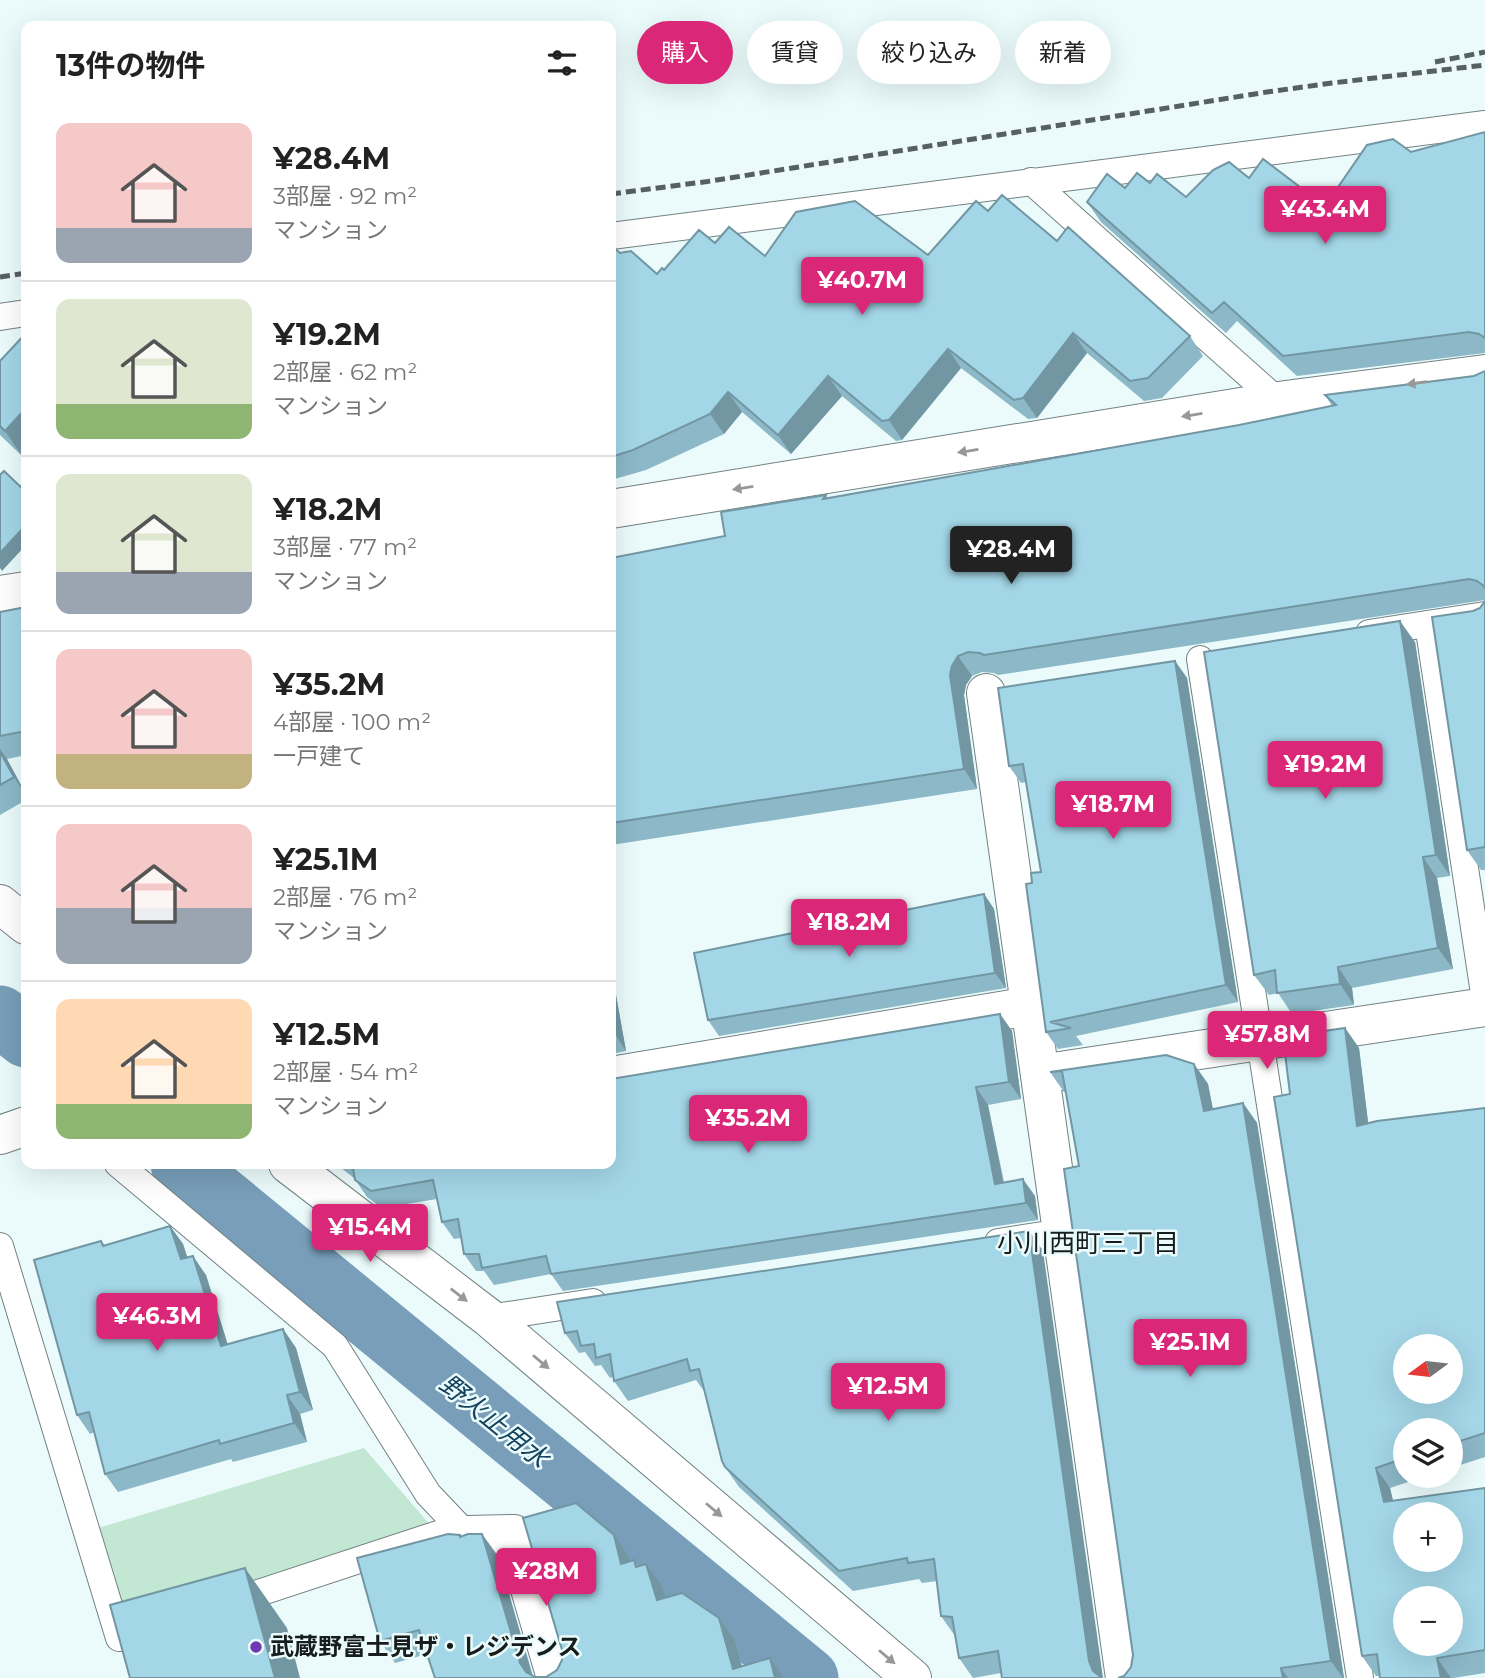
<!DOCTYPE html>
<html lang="ja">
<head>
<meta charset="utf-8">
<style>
  body { margin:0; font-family:Montserrat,"Noto Sans JP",sans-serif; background:#f2f2f2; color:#222; height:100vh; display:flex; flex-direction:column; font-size:26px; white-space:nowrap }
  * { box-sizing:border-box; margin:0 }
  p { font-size:23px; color:#767676 }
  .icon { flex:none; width:38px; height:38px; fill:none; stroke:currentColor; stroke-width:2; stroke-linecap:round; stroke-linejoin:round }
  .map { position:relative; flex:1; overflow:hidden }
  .drawer { position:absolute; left:21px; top:21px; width:595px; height:1148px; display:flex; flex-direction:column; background:#fff; border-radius:14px; box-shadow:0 7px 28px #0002 }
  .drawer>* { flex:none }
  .top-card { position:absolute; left:637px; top:21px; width:665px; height:63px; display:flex; gap:14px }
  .needle { width:46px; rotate:255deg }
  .tools { position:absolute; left:1393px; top:1334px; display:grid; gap:14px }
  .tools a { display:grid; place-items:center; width:70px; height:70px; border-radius:50%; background:#fff; box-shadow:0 7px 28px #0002; font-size:35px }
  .price { position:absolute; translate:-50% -60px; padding:0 16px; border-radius:7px; background:#db2777; color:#fff; font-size:23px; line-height:46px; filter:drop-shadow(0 2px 4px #0008) }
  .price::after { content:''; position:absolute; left:50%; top:42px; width:21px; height:16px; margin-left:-10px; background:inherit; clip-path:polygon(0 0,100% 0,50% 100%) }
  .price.selected { background:#222; color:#fff }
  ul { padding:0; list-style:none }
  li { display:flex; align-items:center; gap:21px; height:175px; padding:0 35px }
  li+li { border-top:2px solid #e0e0e0 }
  li span { display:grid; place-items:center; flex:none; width:196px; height:140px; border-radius:14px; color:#555 }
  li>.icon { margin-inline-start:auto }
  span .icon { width:84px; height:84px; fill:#fffc; stroke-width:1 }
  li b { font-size:30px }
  h2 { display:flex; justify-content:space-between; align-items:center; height:84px; padding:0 35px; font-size:30px }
  .tag { padding:0 24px; border-radius:32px; background:#fff; box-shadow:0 7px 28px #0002; font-size:24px; line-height:63px }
  .tag.selected { background:#db2777; color:#fff }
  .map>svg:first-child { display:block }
  .green { fill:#c2e7d2 }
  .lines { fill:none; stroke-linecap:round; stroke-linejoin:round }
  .canal { stroke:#789eb9; stroke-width:61 }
  .lane-casing { stroke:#738182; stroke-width:28 }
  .street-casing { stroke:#738182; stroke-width:40 }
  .lane { stroke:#fff; stroke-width:26 }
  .street { stroke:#fff; stroke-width:38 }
  .rail { stroke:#576060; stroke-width:5; stroke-dasharray:10 5; stroke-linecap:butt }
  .wall { fill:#8cb8c7 }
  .shaded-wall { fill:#7296a2 }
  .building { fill:#a3d6e7; stroke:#7296a2; stroke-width:2; fill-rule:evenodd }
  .oneway { fill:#979999 }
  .poi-dot { fill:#703bb2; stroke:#ebfbfb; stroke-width:2.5 }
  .labels { text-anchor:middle; stroke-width:5; stroke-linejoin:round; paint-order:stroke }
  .poi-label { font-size:24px; font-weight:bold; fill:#171d1d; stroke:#ebfbfb; text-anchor:start }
  .neighbourhood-label { font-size:26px; fill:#171d1d; stroke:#ebfbfb }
  .water-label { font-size:26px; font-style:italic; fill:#14435f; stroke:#ebfbfb }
</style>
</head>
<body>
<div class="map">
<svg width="1485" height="1678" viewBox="0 0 1485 1678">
  <rect width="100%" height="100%" fill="#ebfbfb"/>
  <path class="green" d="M364,1448L438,1534L119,1638L85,1532Z"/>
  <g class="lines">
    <g class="canal">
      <path d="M0,1016L26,1037"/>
      <path d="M181,1164L808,1678"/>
    </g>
    <defs>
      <g id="lane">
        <path d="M1031,181L1278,401"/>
        <path d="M611,236L1485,124"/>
        <path d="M0,317L26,313"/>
        <path d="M1428,624L1485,1000"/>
        <path d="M1369,633L1485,615"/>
        <path d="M1200,659L1360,1678"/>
        <path d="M118,1164L335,1346L428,1494L467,1535"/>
        <path d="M998,1242L1062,1232"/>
        <path d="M0,1246L119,1638L148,1628"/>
        <path d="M489,1318L593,1302"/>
        <path d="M228,1603L438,1534L467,1535"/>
      </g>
      <g id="street">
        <path d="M611,509L1278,401L1485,374"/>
        <path d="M0,595L26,591"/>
        <path d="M986,693L1125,1678"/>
        <path d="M0,904L26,925"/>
        <path d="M1040,1074L1485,1007"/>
        <path d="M611,1076L1030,1006"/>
        <path d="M0,1135L26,1126"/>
        <path d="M288,1164L489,1318L912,1678"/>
        <path d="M467,1535L514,1534L556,1678"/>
      </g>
    </defs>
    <use href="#lane" class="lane-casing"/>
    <use href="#street" class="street-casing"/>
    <use href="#lane" class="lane"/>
    <use href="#street" class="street"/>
    <g class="rail">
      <path d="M1435,62L1485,52"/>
      <path d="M611,194L711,181L1267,92L1332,83L1485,65"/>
      <path d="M0,277L26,273"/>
    </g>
  </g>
  <g class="wall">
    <path d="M1485,132V353L1297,376L1237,321L1226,333L1101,222L1087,202L1125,188L1150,183L1186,197L1249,178L1325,206L1411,152Z"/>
    <path d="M988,211L1057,241L1190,336L1203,356L1162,398L1144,401L1087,353L1037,418L1028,419L961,368L902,440L896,441L842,396L791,454L742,412L724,434L646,470L611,480V245L620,253L657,274L715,243L765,256L928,255Z"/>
    <path d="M26,333V451L22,456L0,435V361Z"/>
    <path d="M1485,371V600L998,675L994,673L982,672L972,676L966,685L964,695L977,789L611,845V558L725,536L826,495L828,498L1239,425L1332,406L1325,395L1474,376Z"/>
    <path d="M1485,601V870H1481L1467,850L1473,611L1480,608Z"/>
    <path d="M26,607V755L7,759L26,794V800L0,815V612Z"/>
    <path d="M1415,642L1450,876L1437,878L1453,969L1352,988L1354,1005L1292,1014L1278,993L1269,995L1254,975Z"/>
    <path d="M1175,661L1187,678L1238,1002L1076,1036L1083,1045L1058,1049L1046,1032L1032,883L1041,872L1026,782L1021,783L1009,766Z"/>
    <path d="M984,894L994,909L1006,988L719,1036L708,1020Z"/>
    <path d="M611,975L613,978L626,1051L611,1054Z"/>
    <path d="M1000,1014L1012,1031L1021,1099L988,1105L1004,1182L1035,1196L1038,1220L563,1291L551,1274L494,1285L484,1271H476L464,1254L461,1238L454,1239L442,1222L437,1199L382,1208L367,1197L354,1178L336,1164H611Z"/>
    <path d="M1345,1028L1359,1048L1368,1123L1485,1108V1457L1451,1468V1430H1405V1475H1429L1390,1488L1393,1501L1485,1488V1673L1453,1678H1380V1676H1376L1362,1656L1290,1094Z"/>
    <path d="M1166,1055L1194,1064L1208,1084L1213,1109L1243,1103L1257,1123L1344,1678H1118L1124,1676L1131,1667L1133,1655L1079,1166L1066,1092H1064L1050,1072Z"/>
    <path d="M170,1226L183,1244L187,1257L206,1275L227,1344L283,1329L296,1348L313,1410L300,1414L307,1442L233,1462L231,1459L118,1492L105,1474L94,1432L90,1434L77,1415L101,1241L105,1245Z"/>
    <path d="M1029,1231L1043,1251L1001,1673L973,1678L959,1658L955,1636L941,1616L937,1581L922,1583L919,1579L853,1591L739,1487L725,1467L704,1391L696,1380L628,1401L614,1381L613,1377L610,1378L601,1365L595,1366L585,1352L579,1353L565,1333Z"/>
    <path d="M460,1535L461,1536L498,1556L533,1676L535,1677H546L557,1670L629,1557L630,1561L634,1560L638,1566L662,1586L665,1597L735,1640L742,1666L784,1678H435L427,1654L395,1663L380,1641Z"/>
  </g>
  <g class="shaded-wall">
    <path d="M1073,333L1087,353L1037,418L1023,398Z"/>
    <path d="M948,349L961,368L902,440L889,420Z"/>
    <path d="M828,376L842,396L791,454L778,435Z"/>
    <path d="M728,392L742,412L724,434L710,414Z"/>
    <path d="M26,408V451L22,456L5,431Z"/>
    <path d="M26,525V545L2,571L0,568V553Z"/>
    <path d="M1400,621L1415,642L1450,876L1436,855Z"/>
    <path d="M958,656L972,676L966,685L964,695L977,789L964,769L950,675L952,666Z"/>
    <path d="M1175,661L1187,678L1238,1002L1226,985Z"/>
    <path d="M0,749L7,759L26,795L14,777L0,752Z"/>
    <path d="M1423,857L1437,878L1453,969L1438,948Z"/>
    <path d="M984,894L994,909L1006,988L995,973Z"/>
    <path d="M1338,967L1352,988L1354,1005L1340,984Z"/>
    <path d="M611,975L613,978L626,1051L615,1034L611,1014Z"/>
    <path d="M1000,1014L1012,1031L1021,1099L1009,1082Z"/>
    <path d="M1345,1028L1359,1048L1371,1146L1357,1126Z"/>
    <path d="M1194,1064L1208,1084L1217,1131L1204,1111Z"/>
    <path d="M976,1087L988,1105L1007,1201L995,1184Z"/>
    <path d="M1243,1103L1257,1123L1344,1678H1343L1331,1661Z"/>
    <path d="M1023,1179L1035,1196L1038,1220L1026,1203Z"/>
    <path d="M170,1226L183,1244L194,1278L181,1259Z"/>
    <path d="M1029,1231L1043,1251L1103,1678L1093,1671L1089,1661Z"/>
    <path d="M193,1256L206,1275L234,1364L221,1346Z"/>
    <path d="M283,1329L296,1348L313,1410L300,1392Z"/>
    <path d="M287,1395L300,1414L307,1442L294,1423Z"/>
    <path d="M1376,1468L1390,1488L1398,1522L1384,1502Z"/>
    <path d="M482,1534L498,1556L533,1678H530L520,1663Z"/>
    <path d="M614,1535L629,1557L637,1586L621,1564Z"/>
    <path d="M646,1564L662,1586L673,1622L657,1600Z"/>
    <path d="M245,1568L287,1628L300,1678H275Z"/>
    <path d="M719,1618L735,1640L745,1678L733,1669Z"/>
    <path d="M770,1658L784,1678H775Z"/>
    <path d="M1437,1658L1451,1678H1441Z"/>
    <path d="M1281,1668L1288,1678H1283Z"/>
  </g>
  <g class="building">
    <path d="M1485,132V338L1479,334L1469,332L1283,356L1224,302L1212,313L1087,202L1107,174L1125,188L1137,173L1150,183L1157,174L1186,197L1213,170L1229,162L1249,178L1263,159L1325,206L1367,145L1393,139L1411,152Z"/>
    <path d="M1002,195L1057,241L1068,227L1190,336L1148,378L1130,381L1073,333L1023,398L1014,400L948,349L889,420L882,421L828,376L778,435L728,392L710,414L633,450L611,457V245L620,253L631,251L657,274L662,268L664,270L699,230L715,243L729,227L765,256L796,212L855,201L928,255L976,201L988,211Z"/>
    <path d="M26,333V408L5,431L0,426V361Z"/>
    <path d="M1485,371V589L1484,586L1477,581L1469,579L984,655L980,653L968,652L958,656L952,666L950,675L964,769L611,823V558L725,536L721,512L826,495L823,499L1239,425L1336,405L1325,395L1474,376Z"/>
    <path d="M4,471L26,492V525L0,553V475Z"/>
    <path d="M1485,601V847L1467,850L1432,617L1473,611L1480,608Z"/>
    <path d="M26,607V731L0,736V612Z"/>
    <path d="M1400,621L1436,855L1423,857L1438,948L1338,967L1340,984L1277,993L1275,970L1254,975L1204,652Z"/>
    <path d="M1175,661L1226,985L1050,1022L1071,1028L1046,1032L1026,884L1032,883L1031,873L1041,872L1023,764L1009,766L998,688Z"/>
    <path d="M0,752L14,777L0,785Z"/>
    <path d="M984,894L995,973L708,1020L694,953Z"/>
    <path d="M611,1014L615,1034L611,1035Z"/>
    <path d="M1000,1014L1009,1082L976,1087L995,1184L1023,1179L1026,1203L551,1274L546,1256L482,1268L479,1254H464L458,1219L442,1222L433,1180L371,1191L355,1180L353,1168L347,1164H611V1079Z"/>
    <path d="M1345,1028L1357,1126L1377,1121L1485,1108V1433L1451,1444V1430H1405V1458L1376,1468L1384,1502L1485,1488V1650L1437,1658L1441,1678H1380L1377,1654L1362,1656L1274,1097L1290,1094L1283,1037ZM1405,1346H1451V1391H1405ZM1405,1514H1451V1559H1405ZM1405,1598H1451V1643H1405Z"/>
    <path d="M1166,1055L1194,1064L1204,1111L1243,1103L1331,1661L1281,1668L1283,1678H1118L1124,1676L1131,1667L1133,1655L1064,1169L1079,1166L1062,1071L1050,1072Z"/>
    <path d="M170,1226L181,1259L193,1256L221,1346L283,1329L300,1392L287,1395L294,1423L220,1444L219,1440L105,1474L89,1412L77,1415L34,1260L101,1241L103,1246Z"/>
    <path d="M1029,1231L1089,1661L1093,1671L1102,1678H1002L998,1651L959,1658L952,1617L941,1616L934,1559L908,1563L907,1558L839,1571L725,1467L722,1461L699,1369L690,1371L687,1359L614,1381L610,1354L596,1358L594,1344L581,1346L577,1331L565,1333L557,1302Z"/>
    <path d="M576,1503L614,1535L621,1564L634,1560L636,1567L646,1564L657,1600L682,1593L719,1618L733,1669L770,1658L775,1678H435L419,1630L380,1641L357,1558L448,1534L460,1535V1537L468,1534H482L520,1663L526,1672L535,1677H546L557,1670L562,1660V1650L523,1518Z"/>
    <path d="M245,1568L275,1678H130L110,1605Z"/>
  </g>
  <defs><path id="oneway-solid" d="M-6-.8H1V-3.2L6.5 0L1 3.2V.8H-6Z" transform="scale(1.75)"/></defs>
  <g class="oneway">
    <use href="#oneway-solid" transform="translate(1417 383) rotate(173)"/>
    <use href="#oneway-solid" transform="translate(1192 415) rotate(171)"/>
    <use href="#oneway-solid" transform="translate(968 451) rotate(171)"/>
    <use href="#oneway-solid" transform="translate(743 488) rotate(171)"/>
    <use href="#oneway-solid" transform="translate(459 1295) rotate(38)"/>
    <use href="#oneway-solid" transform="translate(541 1362) rotate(40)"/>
    <use href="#oneway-solid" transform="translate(714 1510) rotate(40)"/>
    <use href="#oneway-solid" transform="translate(887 1657) rotate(40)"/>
  </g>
  <circle class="poi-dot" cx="256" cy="1647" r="7"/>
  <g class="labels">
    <g class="poi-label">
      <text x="270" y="1655">武蔵野富士見ザ・レジデンス</text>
    </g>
    <g class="neighbourhood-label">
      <text x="1088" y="1252">小川西町三丁目</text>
    </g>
    <g class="water-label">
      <text transform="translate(494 1421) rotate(39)" y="9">野火止用水</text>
    </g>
  </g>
</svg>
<div class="tools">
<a><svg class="needle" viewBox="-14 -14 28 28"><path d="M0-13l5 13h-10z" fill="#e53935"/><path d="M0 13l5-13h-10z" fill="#767676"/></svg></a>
<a><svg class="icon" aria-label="layers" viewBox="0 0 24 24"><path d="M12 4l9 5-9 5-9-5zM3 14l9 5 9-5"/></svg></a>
<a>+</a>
<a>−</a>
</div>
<b class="price" style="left:1325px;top:246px">¥43.4M</b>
<b class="price" style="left:862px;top:317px">¥40.7M</b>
<b class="price selected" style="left:1011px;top:586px">¥28.4M</b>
<b class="price" style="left:1325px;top:801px">¥19.2M</b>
<b class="price" style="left:1113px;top:841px">¥18.7M</b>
<b class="price" style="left:849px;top:959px">¥18.2M</b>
<b class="price" style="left:1267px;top:1071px">¥57.8M</b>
<b class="price" style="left:748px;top:1155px">¥35.2M</b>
<b class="price" style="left:370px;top:1264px">¥15.4M</b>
<b class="price" style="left:157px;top:1353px">¥46.3M</b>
<b class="price" style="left:1190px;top:1379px">¥25.1M</b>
<b class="price" style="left:888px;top:1423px">¥12.5M</b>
<b class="price" style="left:546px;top:1608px">¥28M</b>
<div class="top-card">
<a class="tag selected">購入</a>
<a class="tag">賃貸</a>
<a class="tag">絞り込み</a>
<a class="tag">新着</a>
</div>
<section class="drawer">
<h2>13件の物件<svg class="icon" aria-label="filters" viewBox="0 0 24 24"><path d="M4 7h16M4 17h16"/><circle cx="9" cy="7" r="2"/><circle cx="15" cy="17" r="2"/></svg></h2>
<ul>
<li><span style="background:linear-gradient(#f6c9c9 75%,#9aa5b1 0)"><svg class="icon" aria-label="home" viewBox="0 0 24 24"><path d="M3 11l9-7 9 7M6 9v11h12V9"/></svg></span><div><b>¥28.4M</b><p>3部屋 · 92 m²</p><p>マンション</p></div></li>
<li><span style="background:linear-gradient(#dfe7d0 75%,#8fb573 0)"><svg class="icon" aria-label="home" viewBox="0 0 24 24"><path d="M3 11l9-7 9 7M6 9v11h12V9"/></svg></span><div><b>¥19.2M</b><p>2部屋 · 62 m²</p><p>マンション</p></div></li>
<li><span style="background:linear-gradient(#dfe7d0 70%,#9aa5b1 0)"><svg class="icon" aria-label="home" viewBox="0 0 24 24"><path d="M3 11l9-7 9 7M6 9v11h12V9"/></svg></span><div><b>¥18.2M</b><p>3部屋 · 77 m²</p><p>マンション</p></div></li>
<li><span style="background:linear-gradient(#f6c9c9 75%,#c2b280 0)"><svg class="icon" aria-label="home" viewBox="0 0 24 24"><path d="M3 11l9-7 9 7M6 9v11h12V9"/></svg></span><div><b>¥35.2M</b><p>4部屋 · 100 m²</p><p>一戸建て</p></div></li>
<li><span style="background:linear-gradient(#f6c9c9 60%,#9aa5b1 0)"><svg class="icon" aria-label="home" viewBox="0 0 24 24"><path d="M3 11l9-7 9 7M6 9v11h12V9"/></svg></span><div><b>¥25.1M</b><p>2部屋 · 76 m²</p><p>マンション</p></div></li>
<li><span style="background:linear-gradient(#ffd9b3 75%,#8fb573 0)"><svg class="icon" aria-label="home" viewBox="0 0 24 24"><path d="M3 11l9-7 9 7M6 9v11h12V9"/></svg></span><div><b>¥12.5M</b><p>2部屋 · 54 m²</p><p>マンション</p></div></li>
</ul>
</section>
</div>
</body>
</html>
